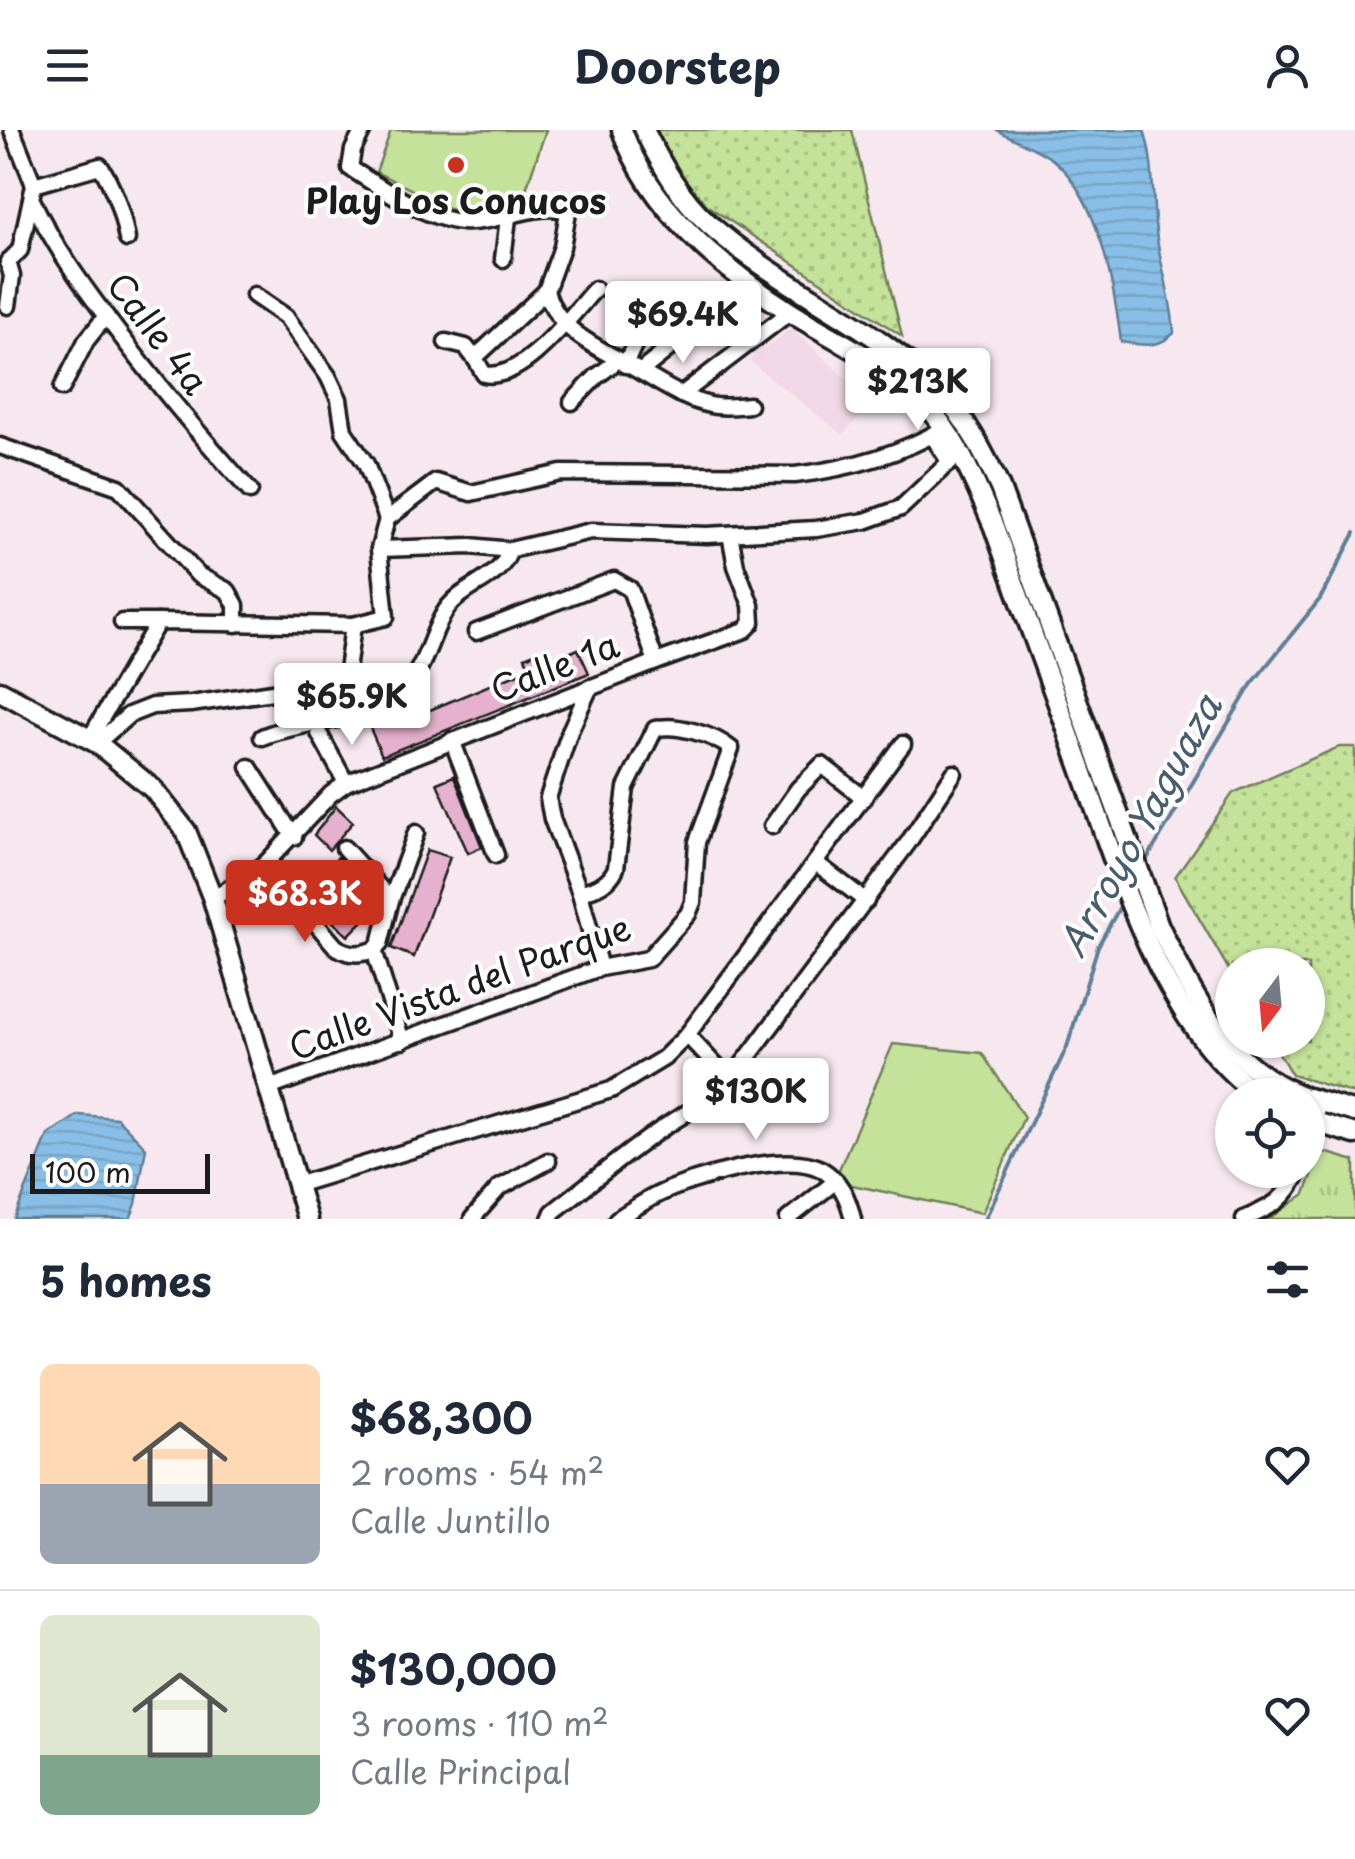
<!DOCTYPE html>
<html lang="en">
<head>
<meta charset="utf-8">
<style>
  body { margin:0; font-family:"Playpen Sans",sans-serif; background:#f6f6f7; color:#1f2937; height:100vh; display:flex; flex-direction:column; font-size:38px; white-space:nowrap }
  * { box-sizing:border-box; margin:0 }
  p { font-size:32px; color:#747a83 }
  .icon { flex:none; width:55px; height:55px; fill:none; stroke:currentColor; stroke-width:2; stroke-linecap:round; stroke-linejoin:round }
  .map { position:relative; height:1089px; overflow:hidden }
  .drawer { display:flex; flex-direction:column; background:#fff; flex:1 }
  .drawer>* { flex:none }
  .needle { width:65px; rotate:196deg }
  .tools { position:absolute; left:1215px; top:818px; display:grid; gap:20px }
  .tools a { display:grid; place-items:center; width:110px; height:110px; border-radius:50%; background:#fff; box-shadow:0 2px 8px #0004; font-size:50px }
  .scale { position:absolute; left:30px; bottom:25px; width:180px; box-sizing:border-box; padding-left:10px; border:5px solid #1c1c1c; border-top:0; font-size:28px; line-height:35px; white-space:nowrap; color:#1c1c1c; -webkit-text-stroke:8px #fff; paint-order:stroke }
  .price { position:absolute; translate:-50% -85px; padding:0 22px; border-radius:10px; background:#fff; color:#222; font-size:32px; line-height:65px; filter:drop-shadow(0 2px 5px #0008) }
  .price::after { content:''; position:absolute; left:50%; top:60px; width:30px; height:22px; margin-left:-15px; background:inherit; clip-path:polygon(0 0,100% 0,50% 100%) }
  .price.on { background:#c8321e; color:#fff }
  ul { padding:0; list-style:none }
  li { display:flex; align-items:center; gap:30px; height:250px; padding:0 40px }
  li+li { border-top:2px solid #e0e1e3 }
  li span { display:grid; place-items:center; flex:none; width:280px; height:200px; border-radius:15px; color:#555 }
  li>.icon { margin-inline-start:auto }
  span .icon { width:120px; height:120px; fill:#fffc; stroke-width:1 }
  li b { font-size:42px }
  h2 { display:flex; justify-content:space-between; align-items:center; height:120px; padding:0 40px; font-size:42px }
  header { display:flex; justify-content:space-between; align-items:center; height:130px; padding:0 40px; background:#fff; font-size:45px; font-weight:700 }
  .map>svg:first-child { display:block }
  .built { fill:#f2d8e6 }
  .grass { fill:url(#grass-tufts); stroke:#707f5a; stroke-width:2.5 }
  .park { fill:url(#park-dots); stroke:#707f5a; stroke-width:2.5 }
  .pitch { fill:#c4e299; stroke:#707f5a; stroke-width:2.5 }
  .water { fill:url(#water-rules); stroke:#5d7e95; stroke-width:2.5 }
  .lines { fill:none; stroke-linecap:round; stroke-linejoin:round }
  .stream { stroke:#5d7e95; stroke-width:4 }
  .building { fill:#e5b1ce; stroke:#1c1c1c; stroke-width:2.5 }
  .minor-casing { stroke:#1c1c1c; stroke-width:21 }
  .tertiary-casing { stroke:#1c1c1c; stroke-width:25 }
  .minor { stroke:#fff; stroke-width:14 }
  .tertiary { stroke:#fff; stroke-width:18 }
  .poi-dot { fill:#c8321e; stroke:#fff; stroke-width:4 }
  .labels { text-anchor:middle; stroke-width:8; stroke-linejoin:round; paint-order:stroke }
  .poi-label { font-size:35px; font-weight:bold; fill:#1c1c1c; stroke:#fff }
  .street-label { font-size:35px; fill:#1c1c1c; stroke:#fff }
  .water-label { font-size:38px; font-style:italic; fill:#485d6d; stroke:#fff }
</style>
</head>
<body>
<header><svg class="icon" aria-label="menu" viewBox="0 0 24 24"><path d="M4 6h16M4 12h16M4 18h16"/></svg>Doorstep<svg class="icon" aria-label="person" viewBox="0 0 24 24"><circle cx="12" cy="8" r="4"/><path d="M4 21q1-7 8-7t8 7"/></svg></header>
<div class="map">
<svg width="1355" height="1089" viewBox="0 0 1355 1089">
  <defs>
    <pattern id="grass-tufts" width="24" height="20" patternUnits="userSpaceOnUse" patternTransform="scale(2.5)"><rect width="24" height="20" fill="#c4e299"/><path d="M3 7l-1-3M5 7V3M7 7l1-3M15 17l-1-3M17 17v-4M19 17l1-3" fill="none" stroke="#a8c183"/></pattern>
    <pattern id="park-dots" width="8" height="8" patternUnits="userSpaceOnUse" patternTransform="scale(2.5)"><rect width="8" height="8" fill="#c4e299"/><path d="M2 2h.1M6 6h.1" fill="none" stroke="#a8c183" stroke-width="1.8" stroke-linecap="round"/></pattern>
    <pattern id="water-rules" width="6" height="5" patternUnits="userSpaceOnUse" patternTransform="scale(2.5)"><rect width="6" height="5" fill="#89bfe6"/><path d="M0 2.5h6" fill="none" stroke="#76a4c5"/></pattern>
  </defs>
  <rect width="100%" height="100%" fill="#f7e8f0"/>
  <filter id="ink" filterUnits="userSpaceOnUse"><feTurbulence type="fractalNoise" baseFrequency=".01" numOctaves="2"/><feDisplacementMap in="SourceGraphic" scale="20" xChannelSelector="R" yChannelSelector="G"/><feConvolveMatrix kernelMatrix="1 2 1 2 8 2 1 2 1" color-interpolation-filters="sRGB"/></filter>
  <g filter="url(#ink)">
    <path class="built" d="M791,198L872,272L843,305L749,231Z"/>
    <path class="grass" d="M1321,1021L1355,1031V1089H1269L1305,1064Z"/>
    <g class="park">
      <path d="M655,0H852L902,206L708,76L666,28Z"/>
      <path d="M1339,617H1355V964L1292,945L1271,910H1308V835H1232V845L1175,747L1233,663Z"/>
    </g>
    <g class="pitch">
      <path d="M391,0H546L522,71L451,79L376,42Z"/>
      <path d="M893,914L982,923L1024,987L982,1083L834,1051Z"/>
    </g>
    <g class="water">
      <path d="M997,0H1144C1156,37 1151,72 1157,109C1162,141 1172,170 1174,203C1158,219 1142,215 1121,212C1114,156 1099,67 1053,30C1036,17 1015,11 997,0Z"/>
      <path d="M78,985L117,988L146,1018L136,1074L130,1089H14L48,1005Z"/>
    </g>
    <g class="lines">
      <g class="stream">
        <path d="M1144,734L1251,555L1320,469L1355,403"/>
        <path d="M985,1089L1067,917L1098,816L1122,773"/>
      </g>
    </g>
    <g class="building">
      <path d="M578,519L589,543L382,626L370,598L423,577L425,582L530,538L525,527L539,521L544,534Z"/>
      <path d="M454,646L482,717L468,723L437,653Z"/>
      <path d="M336,676L353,692L329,720L314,705Z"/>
      <path d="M427,720L450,727L414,827L391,818Z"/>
      <path d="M338,727L368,761L352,777L364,790L348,806L307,767L328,745L324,742Z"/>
    </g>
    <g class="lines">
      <defs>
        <g id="minor">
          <path d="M363,0L353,20L350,38C379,57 427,89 462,92C493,95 543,69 568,82L562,117L546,161C559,205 604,220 639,241C662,254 683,269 710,275C723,278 737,276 749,275"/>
          <path d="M34,55L100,36C115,58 122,82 127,109"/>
          <path d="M33,72C55,118 85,159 117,201C159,257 203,309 250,361"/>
          <path d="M503,129L508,88"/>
          <path d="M8,132L20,120L34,55L12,0"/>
          <path d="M546,161L478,225L476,230L484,244C522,253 573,183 595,159"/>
          <path d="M254,165L286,187L328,246L339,269L344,301L366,334L387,389"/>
          <path d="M8,176L12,146L8,132"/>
          <path d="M446,212L466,217L476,230"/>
          <path d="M625,235L651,178"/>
          <path d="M641,241L697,196"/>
          <path d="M62,258L86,211L106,186"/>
          <path d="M681,265L790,182"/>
          <path d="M572,272L596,247L617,231"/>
          <path d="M932,305L950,333"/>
          <path d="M0,316L119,357L198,445L228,461L236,475V494"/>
          <path d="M387,389L436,352L471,363L561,343L795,345C847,339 899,325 945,298"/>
          <path d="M379,419L471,416L510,420L591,401L707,405L816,399L865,391L901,378L960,322"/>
          <path d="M122,492H158"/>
          <path d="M476,502L614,450L630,459L656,532"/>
          <path d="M590,557L570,601L548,668L552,689L580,763L600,838"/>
          <path d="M344,564H399"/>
          <path d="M319,603L346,653"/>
          <path d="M262,607C309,587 377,595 411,551C429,528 433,496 449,476C468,453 500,450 510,420"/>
          <path d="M90,608L158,492L353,495L386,487L379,419L387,389"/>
          <path d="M452,610L496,725"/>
          <path d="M97,613L129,585L152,576L191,574L279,561L344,564L353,495"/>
          <path d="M249,637L294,707"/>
          <path d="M772,696L798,659L822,635L864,668"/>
          <path d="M344,718L391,770"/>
          <path d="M816,733L866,771"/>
          <path d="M265,734L336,817C349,825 359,825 374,820"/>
          <path d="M213,769L265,734L331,664L346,653L656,532L745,500L752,493L751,475L736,436L730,404"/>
          <path d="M374,820L380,814L391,770L416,703"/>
          <path d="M374,820L402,911"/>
          <path d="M687,905L730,951"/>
          <path d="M269,958L600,838L648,829L688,784L693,772L697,712L731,619C715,605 675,593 655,599L626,658L616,738C609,754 596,758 580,763"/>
          <path d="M1308,1013L1319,972"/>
          <path d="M296,1055L611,960L664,928L687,905L903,614"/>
          <path d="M472,1089L499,1058L548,1031"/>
          <path d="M550,1089L553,1082C588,1055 623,1025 660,1000C686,982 706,974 730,951L908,713L954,643"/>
          <path d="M617,1089C630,1081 643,1072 657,1065C691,1048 786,1020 821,1039C841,1051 848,1068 853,1089"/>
          <path d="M788,1089L836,1051"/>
          <path d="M1244,1089C1274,1076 1285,1070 1300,1040"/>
        </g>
        <g id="tertiary">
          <path d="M622,0C650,79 721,138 790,182C836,211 885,232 923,271C957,307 975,353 994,397C1021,474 1050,550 1077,627C1116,733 1162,898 1259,965"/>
          <path d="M644,0C661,34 680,68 709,94C780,158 872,192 939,260C966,288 984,323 1000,358L1159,796C1193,865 1224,935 1300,965"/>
          <path d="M0,561L97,613L153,659L186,701L213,769L307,1089"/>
          <path d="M1308,968L1355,982"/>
          <path d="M1308,990L1355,1004"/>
        </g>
      </defs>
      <use href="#minor" class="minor-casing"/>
      <use href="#tertiary" class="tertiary-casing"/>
      <use href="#minor" class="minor"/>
      <use href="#tertiary" class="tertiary"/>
    </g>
  </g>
  <circle class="poi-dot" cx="456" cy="35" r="10"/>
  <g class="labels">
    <g class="poi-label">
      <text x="456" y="84">Play Los Conucos</text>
    </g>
    <g class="street-label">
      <text transform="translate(157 204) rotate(53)" y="12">Calle 4a</text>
      <text transform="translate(555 538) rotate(-21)" y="12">Calle 1a</text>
      <text transform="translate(460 858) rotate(-20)" y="12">Calle Vista del Parque</text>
    </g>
    <g class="water-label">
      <text transform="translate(1141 696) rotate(-61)" y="13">Arroyo Yaguaza</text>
    </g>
  </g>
</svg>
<div class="tools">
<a><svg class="needle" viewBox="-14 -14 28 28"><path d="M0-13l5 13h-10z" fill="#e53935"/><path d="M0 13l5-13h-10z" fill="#747a83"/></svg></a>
<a><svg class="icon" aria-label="locate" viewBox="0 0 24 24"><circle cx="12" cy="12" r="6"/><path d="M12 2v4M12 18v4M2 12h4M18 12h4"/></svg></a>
</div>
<div class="scale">100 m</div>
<b class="price" style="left:683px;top:236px">$69.4K</b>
<b class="price" style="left:918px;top:303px">$213K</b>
<b class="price" style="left:352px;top:618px">$65.9K</b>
<b class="price on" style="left:305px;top:815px">$68.3K</b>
<b class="price" style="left:756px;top:1013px">$130K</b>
</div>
<section class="drawer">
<h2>5 homes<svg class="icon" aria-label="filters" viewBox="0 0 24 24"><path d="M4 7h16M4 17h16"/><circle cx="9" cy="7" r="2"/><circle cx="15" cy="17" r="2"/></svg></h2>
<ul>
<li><span style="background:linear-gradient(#ffd9b3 60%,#9aa5b1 0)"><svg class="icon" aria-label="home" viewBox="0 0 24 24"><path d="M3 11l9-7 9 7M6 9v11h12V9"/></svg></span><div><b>$68,300</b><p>2 rooms · 54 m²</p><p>Calle Juntillo</p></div><svg class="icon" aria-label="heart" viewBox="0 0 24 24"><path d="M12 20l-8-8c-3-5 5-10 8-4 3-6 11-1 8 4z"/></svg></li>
<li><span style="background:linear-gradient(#dfe7d0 70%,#7fa58c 0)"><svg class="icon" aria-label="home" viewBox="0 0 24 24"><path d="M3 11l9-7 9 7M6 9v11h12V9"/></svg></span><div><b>$130,000</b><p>3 rooms · 110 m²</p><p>Calle Principal</p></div><svg class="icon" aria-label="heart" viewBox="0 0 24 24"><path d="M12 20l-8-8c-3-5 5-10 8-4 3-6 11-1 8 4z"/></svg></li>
</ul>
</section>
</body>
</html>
